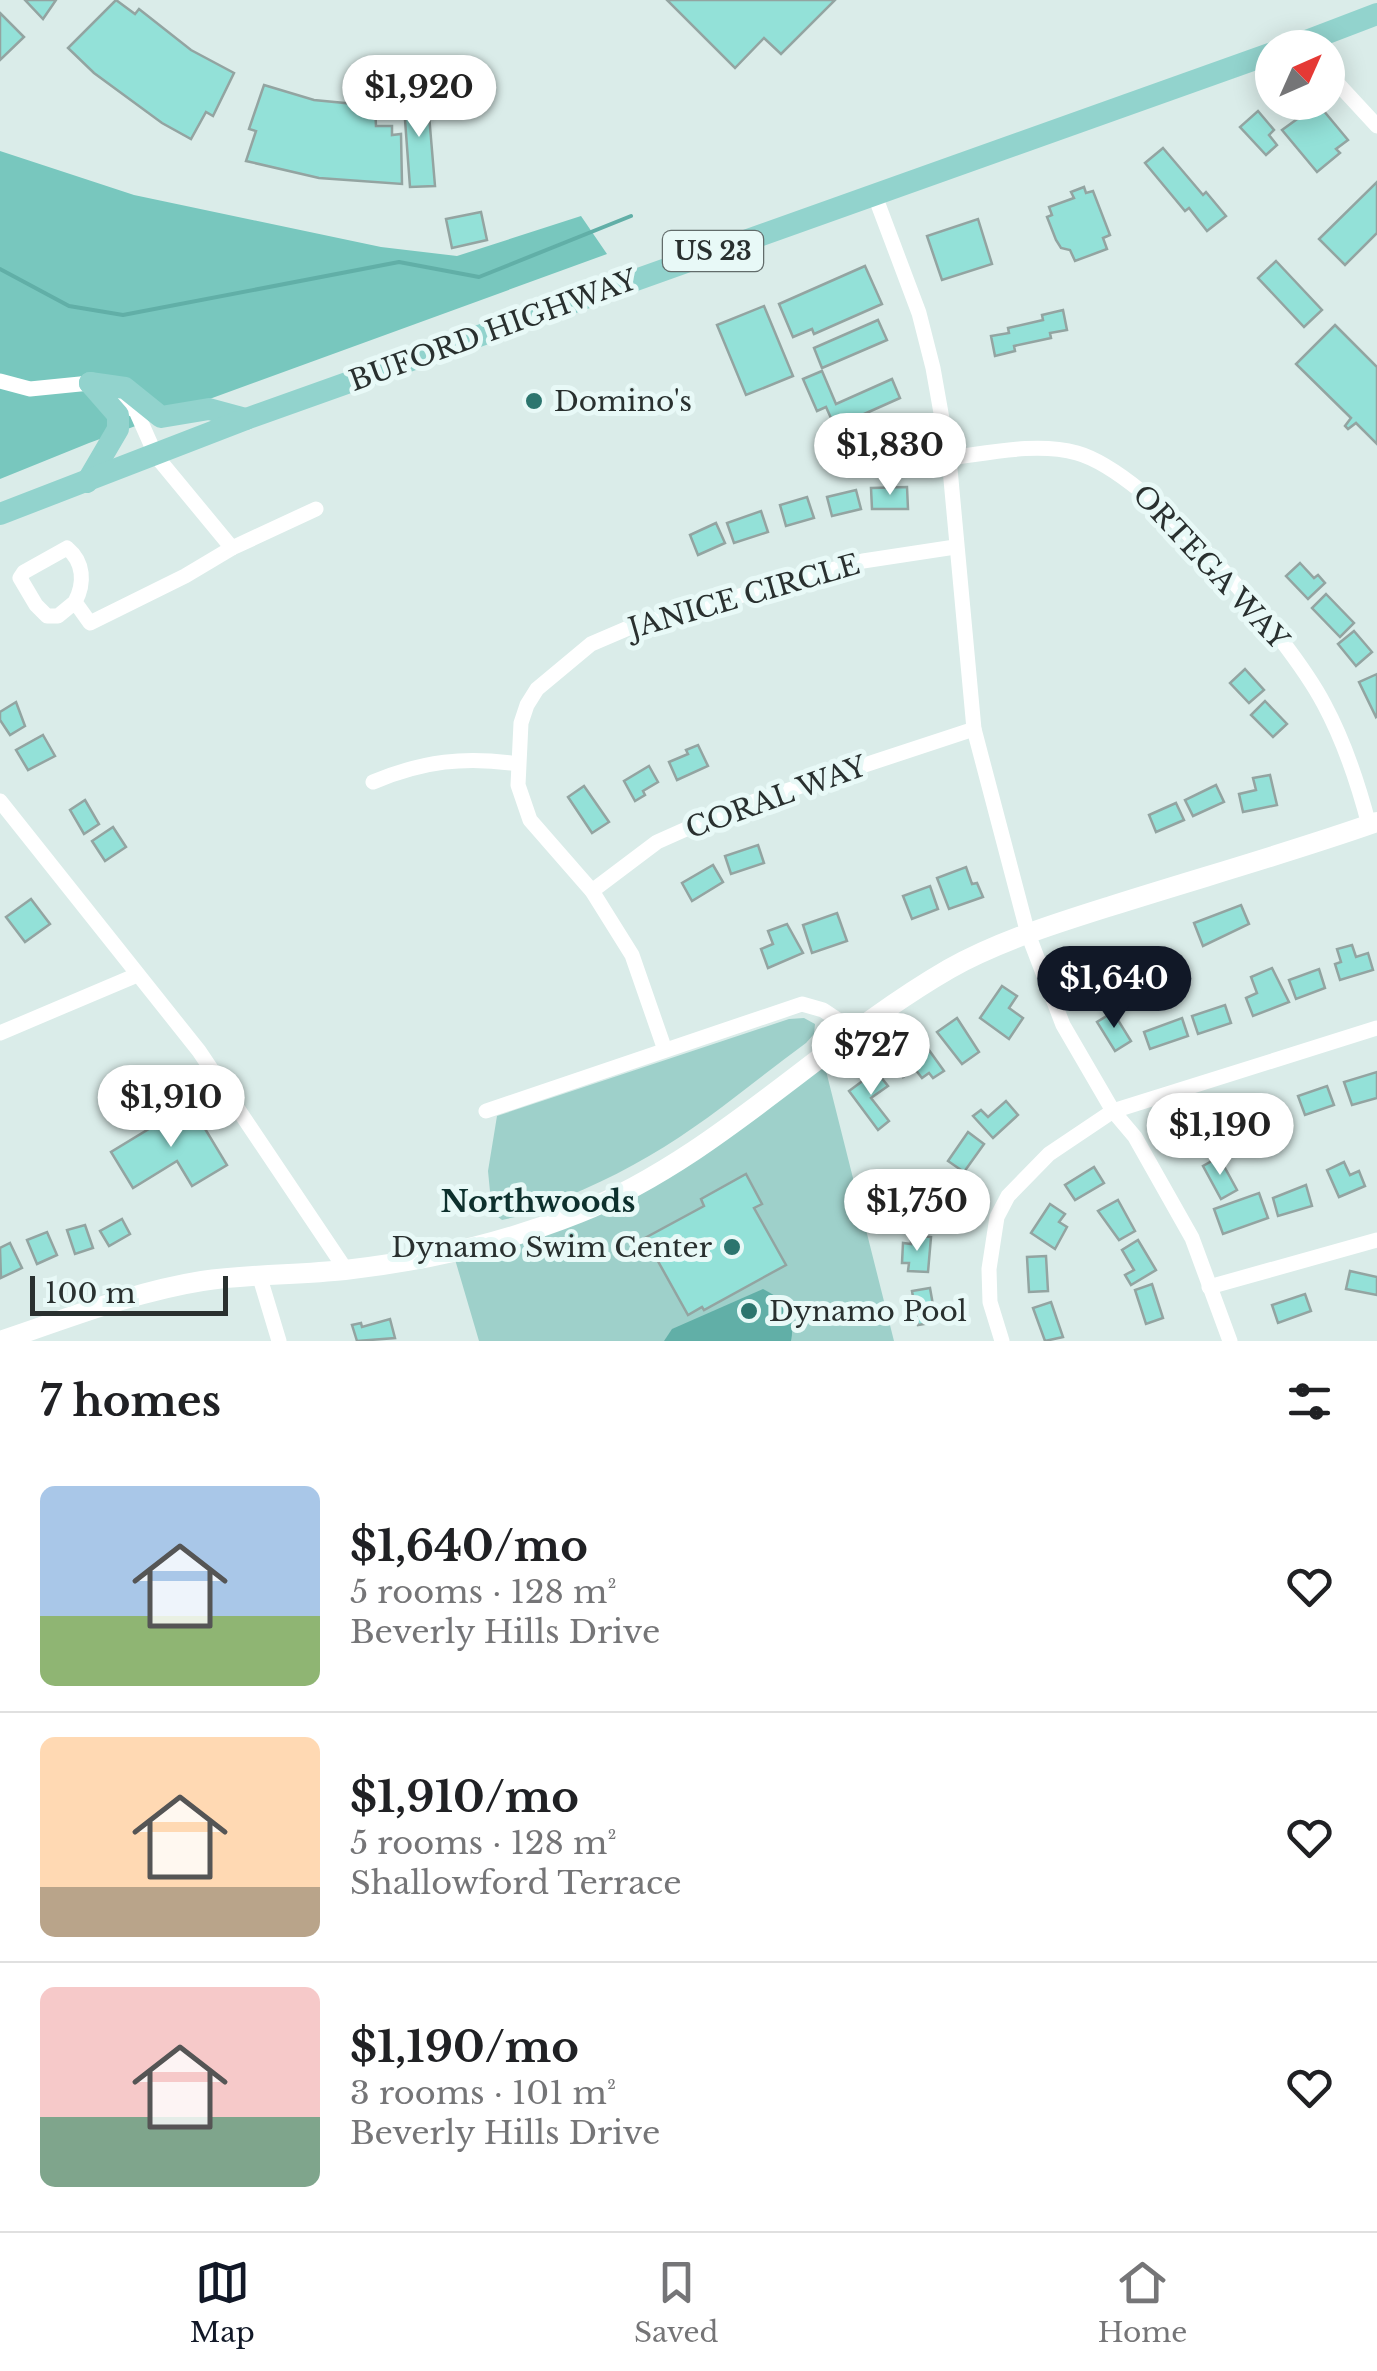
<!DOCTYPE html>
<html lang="en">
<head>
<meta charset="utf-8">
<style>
  body { margin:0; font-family:"Libre Baskerville",serif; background:#f2f2f2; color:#202124; height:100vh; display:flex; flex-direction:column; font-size:38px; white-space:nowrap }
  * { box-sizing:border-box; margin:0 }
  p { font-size:32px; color:#757577 }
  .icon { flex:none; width:55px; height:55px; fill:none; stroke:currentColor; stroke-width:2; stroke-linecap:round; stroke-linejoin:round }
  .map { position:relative; height:1341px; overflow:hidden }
  .side { display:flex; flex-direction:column; background:#fff; flex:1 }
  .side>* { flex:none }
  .needle { width:65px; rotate:45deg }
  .controls { position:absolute; left:1255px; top:30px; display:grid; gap:20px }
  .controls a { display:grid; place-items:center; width:90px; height:90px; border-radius:50%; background:#fff; box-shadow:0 5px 25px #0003; font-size:50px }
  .scale { position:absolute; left:30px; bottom:25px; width:198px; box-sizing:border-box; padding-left:10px; border:5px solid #29302f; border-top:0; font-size:28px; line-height:35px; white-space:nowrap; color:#29302f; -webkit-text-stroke:8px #e8f9f7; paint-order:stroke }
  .price { position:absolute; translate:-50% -85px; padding:0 22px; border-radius:35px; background:#fff; color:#222; font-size:32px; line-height:65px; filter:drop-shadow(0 2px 5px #0008) }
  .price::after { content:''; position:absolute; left:50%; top:60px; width:30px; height:22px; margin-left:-15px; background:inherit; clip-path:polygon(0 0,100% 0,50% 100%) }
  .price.current { background:#111827; color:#fff }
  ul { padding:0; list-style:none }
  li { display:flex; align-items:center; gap:30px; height:250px; padding:0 40px }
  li+li { border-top:2px solid #e0e0e0 }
  li span { display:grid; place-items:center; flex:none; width:280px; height:200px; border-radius:15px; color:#555 }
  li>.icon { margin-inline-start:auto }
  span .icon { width:120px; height:120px; fill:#fffc; stroke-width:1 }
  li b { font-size:42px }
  h2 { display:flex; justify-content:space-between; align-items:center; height:120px; padding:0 40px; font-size:42px }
  .tab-bar { display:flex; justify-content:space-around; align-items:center; height:140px; border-top:2px solid #e0e0e0; background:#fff; font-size:28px; color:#757577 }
  .tab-bar a { display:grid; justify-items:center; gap:5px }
  .tab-bar .current { color:#111827 }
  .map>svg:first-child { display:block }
  .green { fill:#9ed0ca }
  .forest { fill:#78c7be }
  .water { fill:#61afa7 }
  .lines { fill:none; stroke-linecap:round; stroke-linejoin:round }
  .stream { stroke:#61afa7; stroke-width:4 }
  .building { fill:#93e1d8; stroke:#93a4a1; stroke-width:2.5 }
  .street { stroke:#fff; stroke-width:15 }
  .secondary { stroke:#fff; stroke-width:20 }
  .primary { stroke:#92d3cd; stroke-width:22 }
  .poi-dot { fill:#2c756e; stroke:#e8f9f7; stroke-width:4 }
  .labels { text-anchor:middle; stroke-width:10; stroke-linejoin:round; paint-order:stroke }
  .shield { fill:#e8f9f7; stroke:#626c6b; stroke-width:2.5 }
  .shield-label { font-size:25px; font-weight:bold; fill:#29302f }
  .street-label { font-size:28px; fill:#29302f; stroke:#e8f9f7 }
  .poi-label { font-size:28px; fill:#29302f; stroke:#e8f9f7; text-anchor:start }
  .neighbourhood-label { font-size:30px; font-weight:bold; fill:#0d302d; stroke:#e8f9f7 }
</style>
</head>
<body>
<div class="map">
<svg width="1377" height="1341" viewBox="0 0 1377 1341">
  <rect width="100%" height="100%" fill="#daece9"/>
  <g class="green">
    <path d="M804,1018L815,1024L814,1034L806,1043C754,1081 705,1124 649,1156C607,1181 561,1200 515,1217L502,1220L492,1212L488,1171L497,1116L789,1019Z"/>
    <path d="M820,1047L894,1341H479L454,1256L569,1214L699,1146Z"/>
  </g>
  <path class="forest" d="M0,151L134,195L381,247L457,256L581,216L607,254L89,443L0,479Z"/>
  <path class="water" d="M763,1289C784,1299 796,1317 791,1341H664L672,1329Z"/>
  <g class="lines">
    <path class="stream" d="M0,269L69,306L123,315L399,262L479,277L631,216"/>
  </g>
  <g class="building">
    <path d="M25,0H56L43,19Z"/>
    <path d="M116,0L135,14L139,9L191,50L234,73L213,116L206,112L191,139L162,123L94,73L68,48Z"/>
    <path d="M667,0H835L781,54L764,38L735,68Z"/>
    <path d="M0,13L24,37L0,60Z"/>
    <path d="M264,85L314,100L375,106L376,126H392V135L401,134L402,184L319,178L246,161L256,131L249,129Z"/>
    <path d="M427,91L435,186L410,187L403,93Z"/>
    <path d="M1318,104L1348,140L1336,149L1340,153L1317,172L1282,130Z"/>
    <path d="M1258,111L1274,130L1269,135L1277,145L1266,155L1240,127Z"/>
    <path d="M1163,148L1203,195L1206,192L1226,216L1207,231L1189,208L1185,211L1145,163Z"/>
    <path d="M1377,182V233L1345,265L1319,239Z"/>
    <path d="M1084,187L1086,193L1093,191L1110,235L1103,238L1107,249L1075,261L1070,250L1061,248L1056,240L1047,217L1052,215L1049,207L1074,198L1071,192Z"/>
    <path d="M481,212L487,240L452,248L446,219Z"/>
    <path d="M978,219L992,264L942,280L927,236Z"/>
    <path d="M1276,261L1322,310L1304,327L1258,278Z"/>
    <path d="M865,266L882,304L814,334L812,329L793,337L779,304Z"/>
    <path d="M764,306L793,376L746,395L717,325Z"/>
    <path d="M1063,310L1067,330L1050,333L1051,338L1014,346L1015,351L995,356L991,336L1009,333L1008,328L1043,320L1042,315Z"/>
    <path d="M878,320L887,340L822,368L814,348Z"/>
    <path d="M1335,325L1377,367V444L1356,423L1348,429L1345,426L1351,418L1296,364Z"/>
    <path d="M822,371L836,404L892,379L900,398L835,427L826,407L817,411L803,379Z"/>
    <path d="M907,487L908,509H872L871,488Z"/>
    <path d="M856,490L861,509L832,516L827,497Z"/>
    <path d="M807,497L814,518L786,526L780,505Z"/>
    <path d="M761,511L768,532L734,543L727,523Z"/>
    <path d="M716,523L725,543L698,555L690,535Z"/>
    <path d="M1300,563L1314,578L1318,575L1325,583L1308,599L1286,576Z"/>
    <path d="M1326,594L1354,623L1340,637L1312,608Z"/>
    <path d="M1354,631L1372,652L1356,666L1338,644Z"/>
    <path d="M1245,669L1264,690L1249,703L1230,683Z"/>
    <path d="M1377,674V716L1376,717L1359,682Z"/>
    <path d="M1265,701L1287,724L1273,737L1251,715Z"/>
    <path d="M16,702L25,726L10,735L0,720V712Z"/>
    <path d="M43,735L55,756L28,770L16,750Z"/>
    <path d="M698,745L708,766L677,780L669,762L688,754L686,750Z"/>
    <path d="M649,766L658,782L643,791L645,795L635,801L624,781Z"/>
    <path d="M1270,775L1277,805L1243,812L1239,794L1256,790L1253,778Z"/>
    <path d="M1216,785L1224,802L1193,816L1185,800Z"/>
    <path d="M584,786L609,822L592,833L568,797Z"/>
    <path d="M85,800L99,824L84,834L70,810Z"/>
    <path d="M1176,803L1184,820L1156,832L1149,815Z"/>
    <path d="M113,827L126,847L105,861L92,841Z"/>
    <path d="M758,845L764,863L731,874L725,856Z"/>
    <path d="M713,865L723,882L692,901L682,883Z"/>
    <path d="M966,867L972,884L977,883L983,897L949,909L937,878Z"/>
    <path d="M930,886L938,909L912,919L903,896Z"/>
    <path d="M31,899L50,924L25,942L6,917Z"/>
    <path d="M1241,905L1249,924L1203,946L1194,923Z"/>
    <path d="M837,913L847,941L812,953L803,925Z"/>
    <path d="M787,924L803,953L768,968L761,949L773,944L768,931Z"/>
    <path d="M1352,945L1356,957L1368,953L1373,970L1340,980L1335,964L1341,962L1337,949Z"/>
    <path d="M1109,948L1117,965L1084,981L1075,964Z"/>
    <path d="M1272,968L1289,1002L1253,1016L1246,998L1257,993L1251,977Z"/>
    <path d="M1319,969L1325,988L1296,999L1289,980Z"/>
    <path d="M1002,986L1017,996L1009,1008L1023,1018L1009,1039L980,1018Z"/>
    <path d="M1225,1005L1231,1023L1198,1034L1192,1016Z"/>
    <path d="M1113,1012L1131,1041L1115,1051L1097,1022Z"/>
    <path d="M957,1018L979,1052L962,1064L937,1032Z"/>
    <path d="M1182,1018L1188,1036L1150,1049L1144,1032Z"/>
    <path d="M921,1039L944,1071L933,1078L929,1073L922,1078L915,1069L903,1077L891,1060Z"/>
    <path d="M876,1071L888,1086L871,1098L889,1121L878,1130L849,1091Z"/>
    <path d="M1377,1072V1098L1352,1105L1344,1082Z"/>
    <path d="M1327,1086L1334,1105L1305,1115L1298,1096Z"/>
    <path d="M1278,1100L1289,1124L1269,1134L1265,1125L1253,1130L1246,1114Z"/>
    <path d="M1006,1101L1018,1115L993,1138L973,1116L981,1110L988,1117Z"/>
    <path d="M190,1104L227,1165L192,1186L177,1161L133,1188L111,1152Z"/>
    <path d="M1229,1111L1235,1128L1198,1141L1192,1123Z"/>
    <path d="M968,1132L984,1144L964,1172L948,1161Z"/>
    <path d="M1219,1157L1237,1190L1221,1199L1203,1166Z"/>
    <path d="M1344,1162L1350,1175L1359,1171L1365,1186L1339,1197L1327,1170Z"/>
    <path d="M1094,1167L1104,1183L1075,1200L1065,1185Z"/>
    <path d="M746,1174L762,1204L754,1208L786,1265L704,1310L702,1307L688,1315L645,1238L704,1206L701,1199Z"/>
    <path d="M920,1176L948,1187L935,1219L919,1213L923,1200L912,1196Z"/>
    <path d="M1306,1185L1312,1206L1278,1216L1273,1198Z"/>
    <path d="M1259,1193L1268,1218L1223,1234L1214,1209Z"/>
    <path d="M1118,1200L1135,1231L1119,1240L1098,1211Z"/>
    <path d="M1050,1204L1065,1214L1059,1222L1067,1227L1055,1249L1031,1233Z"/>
    <path d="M122,1219L130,1234L109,1246L100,1231Z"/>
    <path d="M85,1225L93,1248L75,1254L67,1230Z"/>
    <path d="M47,1232L57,1255L37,1264L27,1240Z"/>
    <path d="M911,1235L931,1237L928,1272L908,1271L909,1263H902L903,1243L911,1244Z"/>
    <path d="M1138,1240L1156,1270L1131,1285L1125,1275L1134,1270L1122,1250Z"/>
    <path d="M10,1243L22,1268L1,1278L0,1248Z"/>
    <path d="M1046,1256L1048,1291L1029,1292L1027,1257Z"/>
    <path d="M1350,1271L1377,1277V1295L1346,1289Z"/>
    <path d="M1152,1284L1163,1318L1146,1324L1135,1290Z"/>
    <path d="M930,1288L936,1322L918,1325L912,1291Z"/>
    <path d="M1305,1294L1311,1311L1278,1323L1272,1305Z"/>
    <path d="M1051,1302L1063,1337L1045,1341L1033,1308Z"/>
    <path d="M390,1319L395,1338L357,1341L352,1325L361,1323L362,1327Z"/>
  </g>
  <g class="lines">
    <g class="street">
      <path d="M1328,73L1377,126"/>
      <path d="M875,196L919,313L933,368L949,458L974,729L1028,934L1063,1025L1113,1111L1135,1137L1192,1238L1230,1341"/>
      <path d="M0,381L30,389L90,383L136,411L156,456L232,548L316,509"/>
      <path d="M949,458C989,453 1037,442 1077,453C1149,473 1289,637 1324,704C1345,743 1358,783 1369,825"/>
      <path d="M75,602L58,616H47L36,605L20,578L24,572L67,548C84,562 85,583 75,602L90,623L185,576L232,548"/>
      <path d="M373,782C423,761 465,756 518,764"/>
      <path d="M0,801L199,1051L346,1270"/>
      <path d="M592,891L657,842L731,809L974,729"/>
      <path d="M0,1033L137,975"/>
      <path d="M665,1050L632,955L592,891L530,820L518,785L521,723L527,705L537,689L591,644L633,626L863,561L955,547"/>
      <path d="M486,1111L802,1004L823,1010L853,1030"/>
      <path d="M260,1278L279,1341"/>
      <path d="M1209,1287L1377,1240"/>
      <path d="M1002,1341L990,1302L989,1269L997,1217L1008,1196L1049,1154L1113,1111L1377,1028"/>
    </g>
    <path class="secondary" d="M0,1341C66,1319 133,1292 202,1281C249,1274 298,1275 345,1270C425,1261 504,1243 579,1213C717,1157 821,1043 949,969C999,941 1057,923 1111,906C1199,878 1289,853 1377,822"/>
    <g class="primary">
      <path d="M1288,48L1377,14"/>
      <path d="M90,383L125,388L161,417L209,409L246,419"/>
      <path d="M87,482L118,429V415L90,383"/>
      <path d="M0,514L246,419L1272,53"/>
    </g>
  </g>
  <g class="poi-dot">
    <circle cx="534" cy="401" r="10"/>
    <circle cx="732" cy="1247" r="10"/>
    <circle cx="749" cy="1311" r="10"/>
  </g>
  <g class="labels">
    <rect class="shield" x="663" y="231" width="100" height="40" rx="8"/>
    <g class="shield-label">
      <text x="713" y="260">US 23</text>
    </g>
    <g class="street-label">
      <text transform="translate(493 330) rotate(-20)" y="10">BUFORD HIGHWAY</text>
      <text transform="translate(1211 567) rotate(47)" y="10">ORTEGA WAY</text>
      <text transform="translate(744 596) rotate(-16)" y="10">JANICE CIRCLE</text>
      <text transform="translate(776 797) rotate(-20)" y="10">CORAL WAY</text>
    </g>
    <g class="poi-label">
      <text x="554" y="411">Domino's</text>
      <text x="712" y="1257" text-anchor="end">Dynamo Swim Center</text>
      <text x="769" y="1321">Dynamo Pool</text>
    </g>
    <g class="neighbourhood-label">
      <text x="538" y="1212">Northwoods</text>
    </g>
  </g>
</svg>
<div class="controls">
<a><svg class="needle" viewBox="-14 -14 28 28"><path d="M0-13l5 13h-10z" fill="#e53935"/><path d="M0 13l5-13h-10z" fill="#757577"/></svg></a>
</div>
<div class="scale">100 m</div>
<b class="price" style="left:419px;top:140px">$1,920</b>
<b class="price" style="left:890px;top:498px">$1,830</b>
<b class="price current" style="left:1114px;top:1031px">$1,640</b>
<b class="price" style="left:871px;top:1098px">$727</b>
<b class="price" style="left:171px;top:1150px">$1,910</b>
<b class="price" style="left:1220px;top:1178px">$1,190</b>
<b class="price" style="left:917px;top:1254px">$1,750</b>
</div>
<section class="side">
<h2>7 homes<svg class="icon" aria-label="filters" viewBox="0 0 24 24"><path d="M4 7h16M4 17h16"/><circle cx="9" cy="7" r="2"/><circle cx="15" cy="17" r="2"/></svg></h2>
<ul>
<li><span style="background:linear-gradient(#a9c7e8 65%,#8fb573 0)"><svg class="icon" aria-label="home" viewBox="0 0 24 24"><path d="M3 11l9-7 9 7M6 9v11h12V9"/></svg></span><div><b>$1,640/mo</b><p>5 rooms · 128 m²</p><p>Beverly Hills Drive</p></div><svg class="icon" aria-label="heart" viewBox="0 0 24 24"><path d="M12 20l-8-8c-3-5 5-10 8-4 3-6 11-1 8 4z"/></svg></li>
<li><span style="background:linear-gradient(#ffd9b3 75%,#b9a48a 0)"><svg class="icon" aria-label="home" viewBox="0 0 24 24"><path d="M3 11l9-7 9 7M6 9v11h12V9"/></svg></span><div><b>$1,910/mo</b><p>5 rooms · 128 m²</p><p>Shallowford Terrace</p></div><svg class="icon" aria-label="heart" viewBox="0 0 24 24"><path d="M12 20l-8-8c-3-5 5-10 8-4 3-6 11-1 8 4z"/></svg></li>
<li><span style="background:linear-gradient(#f6c9c9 65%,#7fa58c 0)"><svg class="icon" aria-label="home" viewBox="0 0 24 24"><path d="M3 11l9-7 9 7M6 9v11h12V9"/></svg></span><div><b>$1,190/mo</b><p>3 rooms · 101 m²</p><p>Beverly Hills Drive</p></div><svg class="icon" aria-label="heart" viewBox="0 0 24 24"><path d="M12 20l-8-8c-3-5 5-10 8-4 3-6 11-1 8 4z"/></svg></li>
</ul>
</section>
<nav class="tab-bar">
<a class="current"><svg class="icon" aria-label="map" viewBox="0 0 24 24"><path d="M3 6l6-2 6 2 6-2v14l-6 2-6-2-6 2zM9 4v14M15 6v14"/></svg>Map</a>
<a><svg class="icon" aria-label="saved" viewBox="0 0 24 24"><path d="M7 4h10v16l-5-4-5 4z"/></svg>Saved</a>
<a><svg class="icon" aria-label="home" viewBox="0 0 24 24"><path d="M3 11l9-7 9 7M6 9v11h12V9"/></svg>Home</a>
</nav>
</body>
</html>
